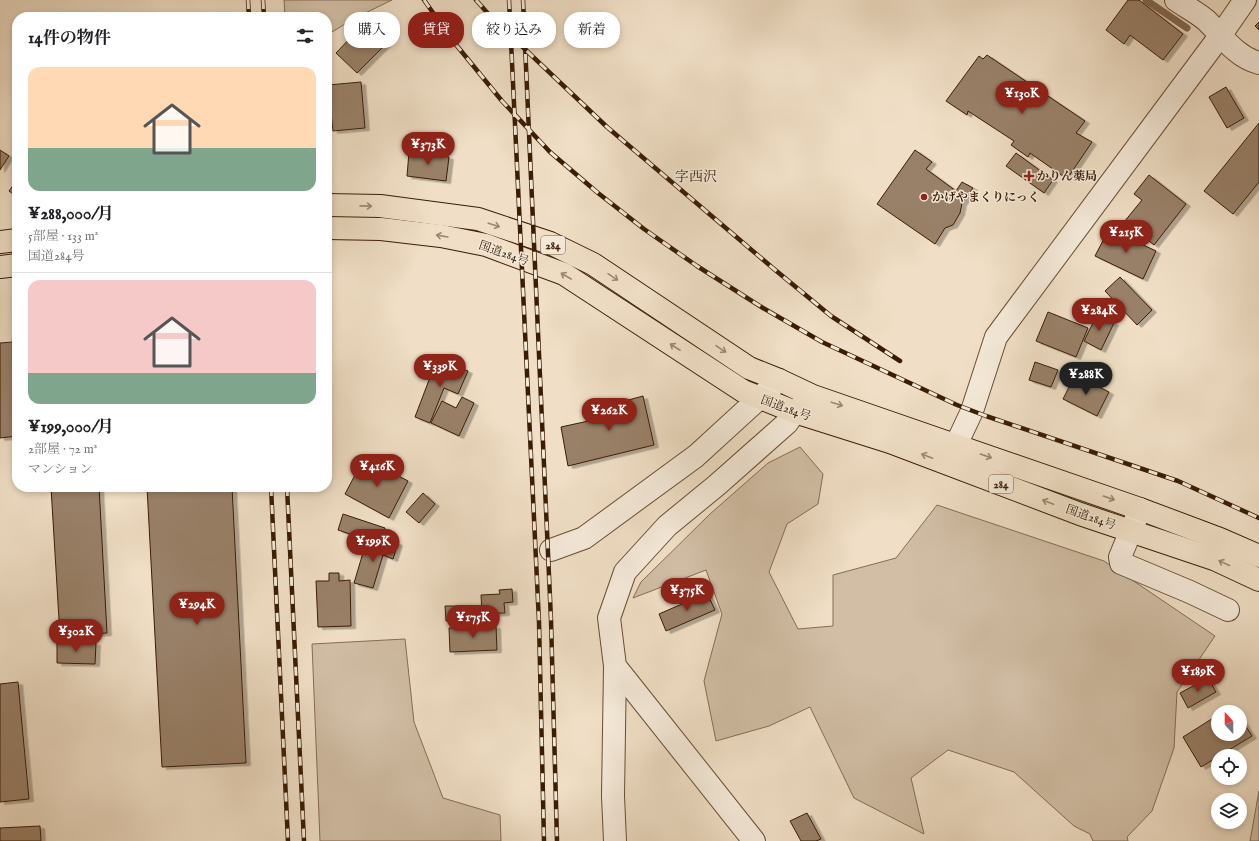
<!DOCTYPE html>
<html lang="ja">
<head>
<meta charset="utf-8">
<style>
  body { margin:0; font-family:"IM FELL English","Noto Serif JP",serif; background:#f6f6f6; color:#202124; height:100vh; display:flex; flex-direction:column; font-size:15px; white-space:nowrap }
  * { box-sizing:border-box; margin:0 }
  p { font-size:13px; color:#757577 }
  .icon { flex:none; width:22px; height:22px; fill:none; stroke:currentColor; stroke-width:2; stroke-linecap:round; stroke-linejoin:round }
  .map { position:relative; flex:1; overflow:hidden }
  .side { position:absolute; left:12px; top:12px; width:320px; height:480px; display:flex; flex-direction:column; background:#fff; border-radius:16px; box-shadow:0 2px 6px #0003 }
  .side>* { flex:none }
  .banner { position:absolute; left:344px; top:12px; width:380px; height:36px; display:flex; gap:8px }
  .needle { width:26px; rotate:339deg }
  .buttons { position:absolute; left:1211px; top:705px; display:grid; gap:8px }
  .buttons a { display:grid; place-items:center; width:36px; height:36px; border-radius:50%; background:#fff; box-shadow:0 2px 6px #0003; font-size:20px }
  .price { position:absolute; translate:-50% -34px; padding:0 9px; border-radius:14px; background:#8f2418; color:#fff; font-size:13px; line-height:26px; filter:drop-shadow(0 1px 2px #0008) }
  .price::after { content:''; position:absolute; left:50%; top:24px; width:12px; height:9px; margin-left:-6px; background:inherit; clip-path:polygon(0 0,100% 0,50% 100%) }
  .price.on { background:#222; color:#fff }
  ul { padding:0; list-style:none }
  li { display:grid; align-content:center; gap:8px; height:212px; padding:0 16px }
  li+li { border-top:1px solid #e0e0e0 }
  li span { display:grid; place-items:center; height:124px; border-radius:12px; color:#555 }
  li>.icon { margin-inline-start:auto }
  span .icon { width:72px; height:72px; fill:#fffc; stroke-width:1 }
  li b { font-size:17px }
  h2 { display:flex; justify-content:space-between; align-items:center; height:48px; padding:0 16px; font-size:17px }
  .chip { padding:0 14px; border-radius:16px; background:#fff; box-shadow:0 2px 6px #0003; font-size:14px; line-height:36px }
  .chip.on { background:#8f2418; color:#fff }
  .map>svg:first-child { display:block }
  .green { fill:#d1bea5; stroke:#866d54 }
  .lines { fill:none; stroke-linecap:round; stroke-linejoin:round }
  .stream { stroke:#826951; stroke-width:7 }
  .building { fill:#998169; stroke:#3a1c04; filter:url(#shadow) }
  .minor-casing { stroke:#684d34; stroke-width:24 }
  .tertiary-casing { stroke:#684d34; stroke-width:24 }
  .trunk-casing { stroke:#3a1c04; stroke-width:24 }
  .minor { stroke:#f5eada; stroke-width:22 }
  .tertiary { stroke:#f5eada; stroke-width:22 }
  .trunk { stroke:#f0dfc6; stroke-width:22 }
  .rail-casing { stroke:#3a1c04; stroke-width:4.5 }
  .rail { stroke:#f5eada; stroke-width:3; stroke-dasharray:9; stroke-linecap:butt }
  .oneway { stroke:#9e876f }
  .poi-dot { fill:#8f2418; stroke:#f5eada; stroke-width:1.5 }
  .labels { text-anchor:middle; stroke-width:3; stroke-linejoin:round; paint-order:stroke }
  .shield { fill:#f5eada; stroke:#725a44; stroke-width:1 }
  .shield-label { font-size:11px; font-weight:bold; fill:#3a1c04 }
  .poi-label { font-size:12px; font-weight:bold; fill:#3a1c04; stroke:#f5eada; text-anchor:start }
  .street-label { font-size:12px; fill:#3a1c04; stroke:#f5eada }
  .quarter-label { font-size:14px; fill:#3a1c04; stroke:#f5eada }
</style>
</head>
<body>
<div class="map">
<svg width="1259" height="841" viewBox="0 0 1259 841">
  <defs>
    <filter id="shadow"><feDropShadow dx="4.5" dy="2.5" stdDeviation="0" flood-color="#0004"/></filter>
  </defs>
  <rect width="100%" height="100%" fill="#f0dfc6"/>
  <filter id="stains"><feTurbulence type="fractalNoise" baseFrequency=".005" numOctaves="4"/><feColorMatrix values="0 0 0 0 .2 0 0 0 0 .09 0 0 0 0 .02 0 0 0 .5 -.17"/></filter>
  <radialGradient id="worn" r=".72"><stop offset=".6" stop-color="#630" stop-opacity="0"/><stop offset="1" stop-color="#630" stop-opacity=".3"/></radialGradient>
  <g class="green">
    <path d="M284,0H392L355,18L327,35V17H285Z"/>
    <path d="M800,447L823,474L818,504L787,524L769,572L798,629L833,626V575L896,558L937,505L1104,561L1215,636L1177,692L1174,748L1152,811L1127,837L1128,841H1093L1090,834L1074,826L1014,772L948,750L911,778L924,834L854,798L810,707L769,726L716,741L704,681L722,614L706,570L633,598L641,582L710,514L768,463Z"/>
    <path d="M405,639L414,722L443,798L500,815L501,841H320L312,644Z"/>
    <path d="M1259,791V841H1250Z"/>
  </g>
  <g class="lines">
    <path class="stream" d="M1146,0L1187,28"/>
  </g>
  <g class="building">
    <path d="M1128,0H1139L1183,34L1163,60L1130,35L1124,44L1106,30Z"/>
    <path d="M372,15L394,36L357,73L336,53Z"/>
    <path d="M1259,22V30L1255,26Z"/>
    <path d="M987,55L1085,121L1076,133L1092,142L1067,179L1030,153L1028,157L1011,145L1014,141L968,111L967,115L946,101L979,56L983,59Z"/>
    <path d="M361,82L365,128L333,131L328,85Z"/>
    <path d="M1226,87L1244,118L1227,128L1209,97Z"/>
    <path d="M1259,123V182L1233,214L1204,191Z"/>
    <path d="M0,150L9,156L0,170Z"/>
    <path d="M915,150L932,162L926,169L956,191L962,182L973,188L962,203L960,213L953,225L945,228L935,244L877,204Z"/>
    <path d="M409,152L449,157L446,181L407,176Z"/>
    <path d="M1016,153L1053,180L1044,193L1006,166Z"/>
    <path d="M1149,175L1186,204L1154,245L1124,222L1142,200L1134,194Z"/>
    <path d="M17,180V197L9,191Z"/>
    <path d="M1109,229L1156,251L1143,279L1095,256Z"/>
    <path d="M1120,277L1152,310L1137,325L1105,291Z"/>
    <path d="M1048,312L1088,328L1076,357L1036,341Z"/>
    <path d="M1097,315L1114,323L1101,350L1084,341Z"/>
    <path d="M13,342L17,383V436L0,438V343Z"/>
    <path d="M437,359L468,371L458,394L444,388L430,423L415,417Z"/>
    <path d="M1035,362L1058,370L1051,387L1029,380Z"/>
    <path d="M1075,375L1109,392L1097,416L1063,399Z"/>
    <path d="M643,396L654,445L568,466L561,427L593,420L592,410Z"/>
    <path d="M462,397L474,403L459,436L431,423L442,401L456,408Z"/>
    <path d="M364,458L408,481L389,518L345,494Z"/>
    <path d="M51,487H99L107,633L60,636Z"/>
    <path d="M147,487H232L246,763L162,767Z"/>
    <path d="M423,493L435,504L419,523L406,512Z"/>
    <path d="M343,514L385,528L380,544L338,530Z"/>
    <path d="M386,539L398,543L393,559L383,555L373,588L354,583L365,546L382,551Z"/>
    <path d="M329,573H339V581L350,580L351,626L318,627L316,581H329Z"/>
    <path d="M512,589L513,602L504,603L505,613L482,614L481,595L500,594L499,590Z"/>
    <path d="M707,593L715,610L666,631L659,614Z"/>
    <path d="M445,606H460L461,621H446Z"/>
    <path d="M496,626L497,650L450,652L449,628Z"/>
    <path d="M57,642L96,643L95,664L57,663Z"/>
    <path d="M1208,678L1216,692L1188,708L1180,693Z"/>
    <path d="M18,682L29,799L0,802V684Z"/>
    <path d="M1233,706L1237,712H1223Z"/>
    <path d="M1218,715V734H1240V717L1252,736L1201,767L1183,737Z"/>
    <path d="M807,813L821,839L816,841H801L790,821Z"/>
    <path d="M40,826L41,841H0V828Z"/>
  </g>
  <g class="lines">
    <defs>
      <g id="minor">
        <path d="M1140,509L1120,557L1121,563L1190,592L1228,610"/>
        <path d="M551,550L584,538L696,456L779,380"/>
        <path d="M615,841L613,796L615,666"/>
        <path d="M754,841L615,666L609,618L625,572L667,526L717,485L787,423L795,412L809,400"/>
      </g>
      <g id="tertiary">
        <path d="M1176,0C1186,7 1198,13 1207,21C1223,37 1236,57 1259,63"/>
        <path d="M948,462L972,411L996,337L1220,36L1245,0"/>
      </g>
      <g id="trunk">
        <path d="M327,205L380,206L478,219L550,243L593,264L749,368L779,380L813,396L1140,509L1220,539L1259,556"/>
        <path d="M327,228L381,229L441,236L486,245L564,274L743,391L795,412L890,442L1080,514L1214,559L1259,580"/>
        <path d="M0,242L17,240"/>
        <path d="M0,267L17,265"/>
      </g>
    </defs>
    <use href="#minor" class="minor-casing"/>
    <use href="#tertiary" class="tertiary-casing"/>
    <use href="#trunk" class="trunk-casing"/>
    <use href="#minor" class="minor"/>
    <use href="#tertiary" class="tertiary"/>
    <use href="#trunk" class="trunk"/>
    <defs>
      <g id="rail">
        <path d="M248,0L249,17"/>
        <path d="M263,0L264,17"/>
        <path d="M424,0L453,41L502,101L550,152L598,193L644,229L697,266L763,308L822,342L957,405L986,416L1178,481L1259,518"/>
        <path d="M476,0L491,17L607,127L774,269L831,316L900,361"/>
        <path d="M509,0L539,622L544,841"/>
        <path d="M523,0L551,620L557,841"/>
        <path d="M271,487L288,841"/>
        <path d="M287,487L304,841"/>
      </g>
    </defs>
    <use href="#rail" class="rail-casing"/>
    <use href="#rail" class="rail"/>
  </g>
  <defs><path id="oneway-shaft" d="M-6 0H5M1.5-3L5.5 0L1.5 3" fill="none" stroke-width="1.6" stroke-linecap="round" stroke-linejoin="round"/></defs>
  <g class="oneway">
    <use href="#oneway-shaft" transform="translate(366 206) rotate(1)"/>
    <use href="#oneway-shaft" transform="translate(494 225) rotate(18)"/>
    <use href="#oneway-shaft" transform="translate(442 236) rotate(-170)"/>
    <use href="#oneway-shaft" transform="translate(566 276) rotate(-150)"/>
    <use href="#oneway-shaft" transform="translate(613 277) rotate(34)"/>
    <use href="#oneway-shaft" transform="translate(675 347) rotate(-147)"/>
    <use href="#oneway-shaft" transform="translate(721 349) rotate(34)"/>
    <use href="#oneway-shaft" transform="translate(837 404) rotate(18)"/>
    <use href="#oneway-shaft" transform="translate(927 456) rotate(-159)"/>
    <use href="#oneway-shaft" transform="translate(986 456) rotate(19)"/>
    <use href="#oneway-shaft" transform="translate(1109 498) rotate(19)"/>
    <use href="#oneway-shaft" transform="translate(1048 502) rotate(-159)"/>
    <use href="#oneway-shaft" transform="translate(1224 563) rotate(-155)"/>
  </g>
  <g class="poi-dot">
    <path d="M1027 170h4v4h4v4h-4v4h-4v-4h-4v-4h4z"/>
    <circle cx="924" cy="197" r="4"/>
  </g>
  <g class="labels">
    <g class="shield">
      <rect x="541" y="236" width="24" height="18" rx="3"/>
      <rect x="989" y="475" width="24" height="18" rx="3"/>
    </g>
    <g class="shield-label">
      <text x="553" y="249">284</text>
      <text x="1001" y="488">284</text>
    </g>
    <g class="poi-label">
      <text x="1037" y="180">かりん薬局</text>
      <text x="932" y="201">かげやまくりにっく</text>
    </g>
    <g class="street-label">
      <text transform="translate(504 253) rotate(19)" y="4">国道284号</text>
      <text transform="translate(786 408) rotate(20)" y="4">国道284号</text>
      <text transform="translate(1091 517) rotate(19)" y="4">国道284号</text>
    </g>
    <g class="quarter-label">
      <text x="696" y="181">字西沢</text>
    </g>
  </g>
  <rect width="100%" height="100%" filter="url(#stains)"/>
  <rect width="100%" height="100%" fill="url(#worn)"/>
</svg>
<div class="buttons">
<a><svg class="needle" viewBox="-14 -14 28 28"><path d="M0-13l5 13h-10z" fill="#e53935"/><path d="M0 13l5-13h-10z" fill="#757577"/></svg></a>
<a><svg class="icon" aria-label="locate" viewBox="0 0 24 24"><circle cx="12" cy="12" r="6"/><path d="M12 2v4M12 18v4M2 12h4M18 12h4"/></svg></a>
<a><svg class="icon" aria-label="layers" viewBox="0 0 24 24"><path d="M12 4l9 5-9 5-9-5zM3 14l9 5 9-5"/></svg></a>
</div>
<b class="price" style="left:1022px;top:115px">¥130K</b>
<b class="price" style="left:428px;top:166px">¥373K</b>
<b class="price" style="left:1126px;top:254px">¥215K</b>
<b class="price" style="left:1099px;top:332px">¥284K</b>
<b class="price" style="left:440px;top:388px">¥339K</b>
<b class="price on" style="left:1086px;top:396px">¥288K</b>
<b class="price" style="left:609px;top:432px">¥262K</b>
<b class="price" style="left:377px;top:488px">¥416K</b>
<b class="price" style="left:373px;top:563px">¥199K</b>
<b class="price" style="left:687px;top:612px">¥375K</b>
<b class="price" style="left:197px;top:626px">¥294K</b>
<b class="price" style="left:473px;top:639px">¥175K</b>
<b class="price" style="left:76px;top:653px">¥302K</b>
<b class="price" style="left:1198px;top:693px">¥189K</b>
<div class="banner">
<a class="chip">購入</a>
<a class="chip on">賃貸</a>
<a class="chip">絞り込み</a>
<a class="chip">新着</a>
</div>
<section class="side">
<h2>14件の物件<svg class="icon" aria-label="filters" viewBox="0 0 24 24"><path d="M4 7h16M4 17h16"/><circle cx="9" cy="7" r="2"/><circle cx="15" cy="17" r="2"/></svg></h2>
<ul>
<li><span style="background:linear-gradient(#ffd9b3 65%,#7fa58c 0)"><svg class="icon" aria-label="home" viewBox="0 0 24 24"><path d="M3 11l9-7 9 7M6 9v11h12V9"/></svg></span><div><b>¥288,000/月</b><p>5部屋 · 133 m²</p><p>国道284号</p></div></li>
<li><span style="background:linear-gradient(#f6c9c9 75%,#7fa58c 0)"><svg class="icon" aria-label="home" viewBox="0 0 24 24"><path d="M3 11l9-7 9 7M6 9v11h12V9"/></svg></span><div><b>¥199,000/月</b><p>2部屋 · 72 m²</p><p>マンション</p></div></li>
</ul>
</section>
</div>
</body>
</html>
